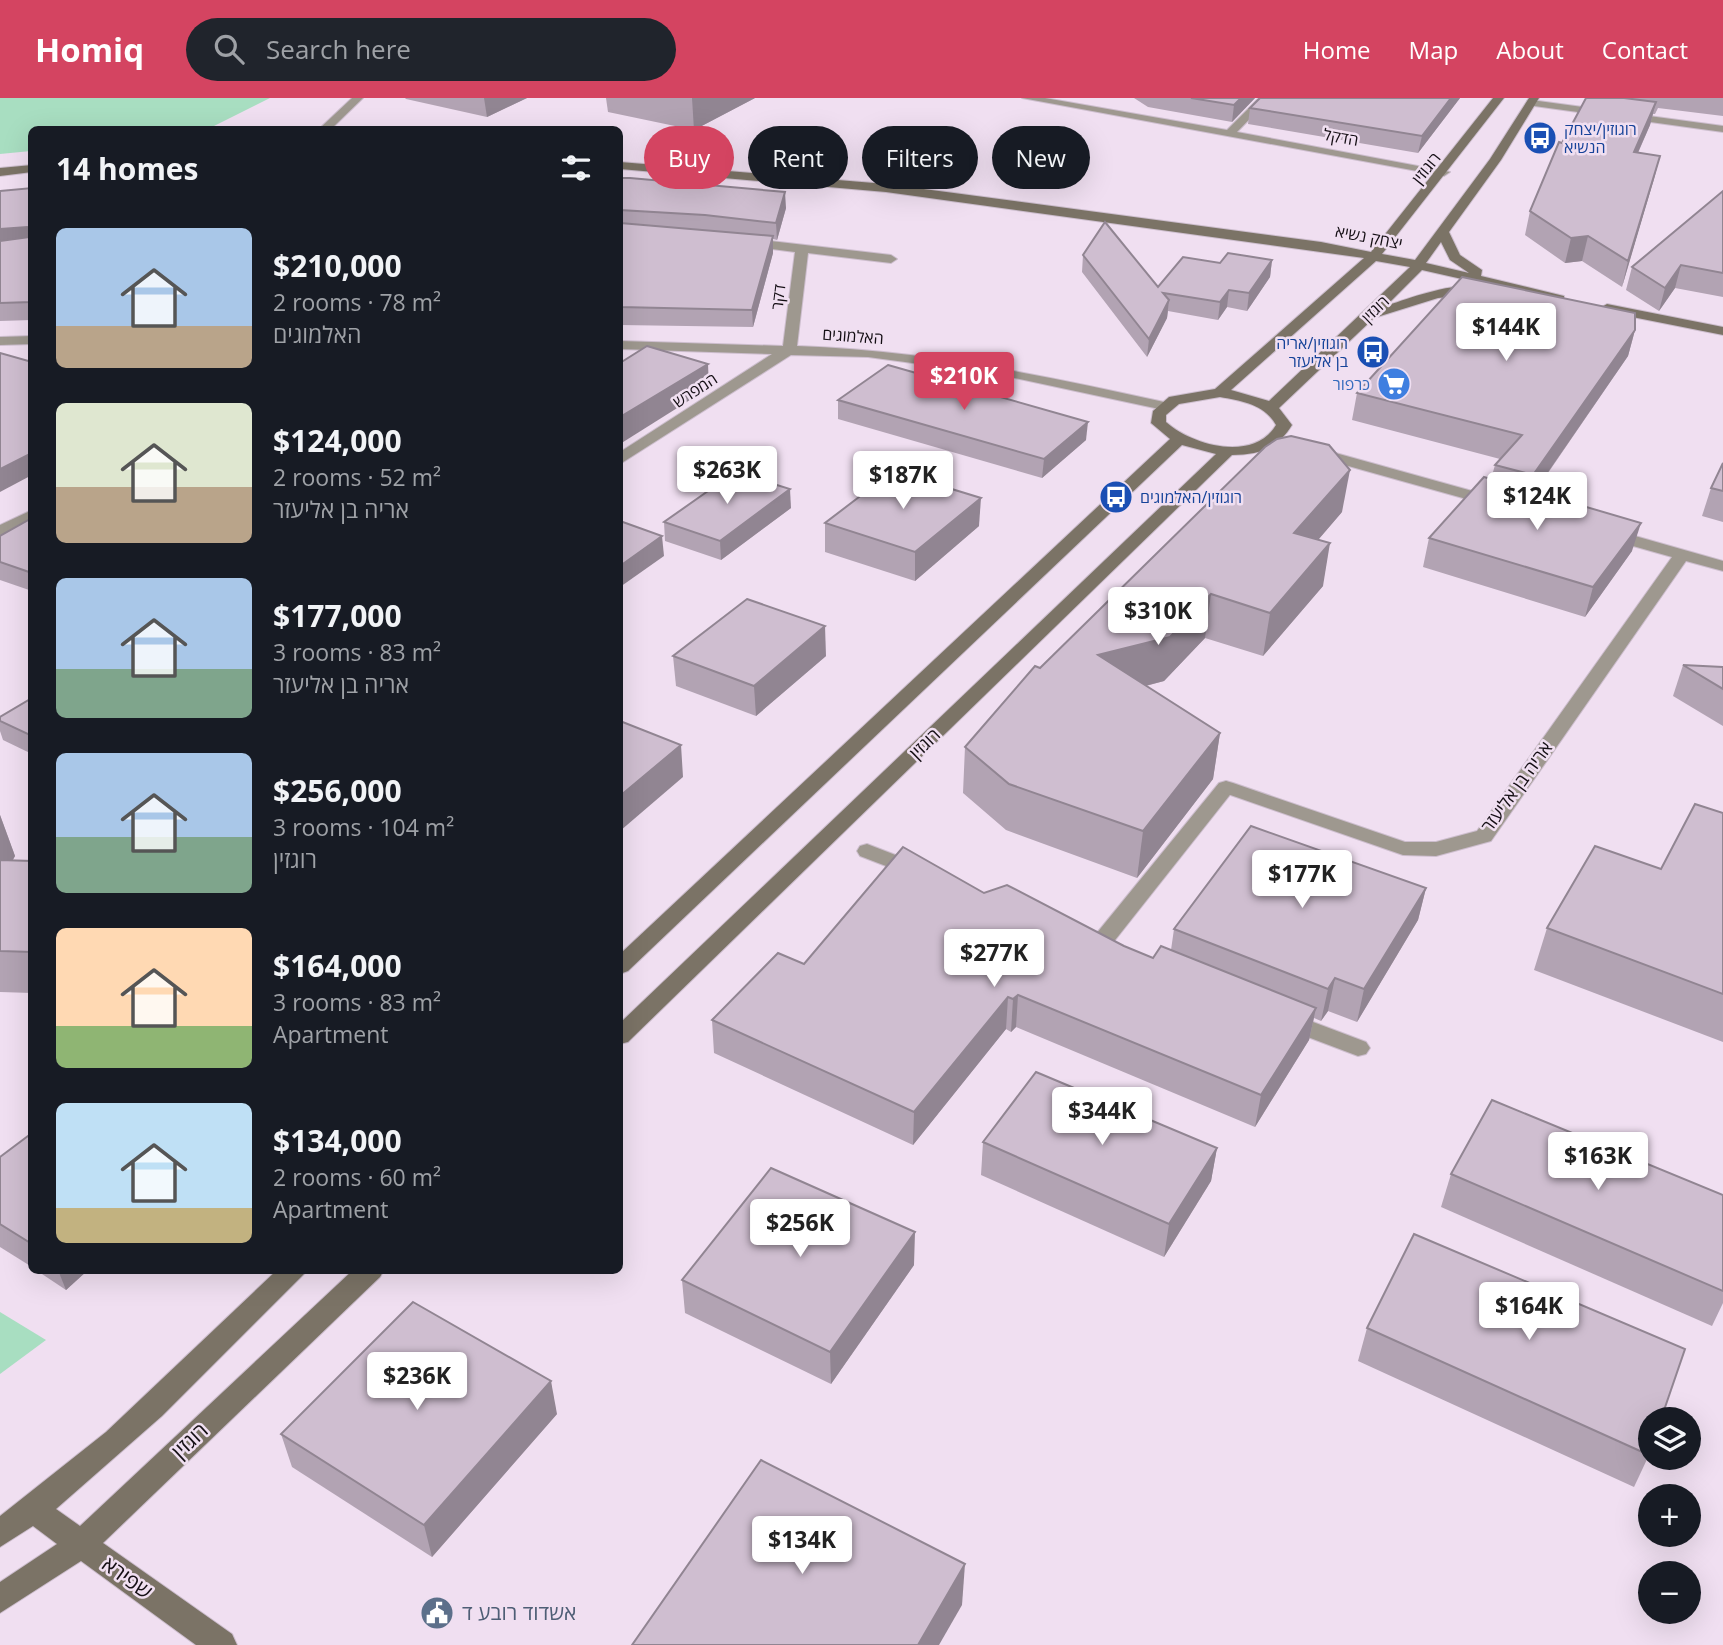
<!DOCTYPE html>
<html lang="en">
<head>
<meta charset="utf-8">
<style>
  body { margin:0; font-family:"Open Sans",Heebo,sans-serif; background:#20242c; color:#f1f3f6; height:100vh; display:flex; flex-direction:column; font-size:26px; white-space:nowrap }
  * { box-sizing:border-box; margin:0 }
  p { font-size:23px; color:#9ea1a6 }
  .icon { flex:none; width:38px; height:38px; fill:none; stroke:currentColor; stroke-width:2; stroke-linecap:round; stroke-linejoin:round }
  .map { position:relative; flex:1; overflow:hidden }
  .drawer { position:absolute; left:28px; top:28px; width:595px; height:1148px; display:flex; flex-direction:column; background:#171b24; border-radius:10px; box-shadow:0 7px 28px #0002 }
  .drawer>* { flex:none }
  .hud { position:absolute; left:644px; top:28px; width:665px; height:63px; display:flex; gap:14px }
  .tools { position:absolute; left:1638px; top:1309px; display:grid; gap:14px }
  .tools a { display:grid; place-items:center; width:63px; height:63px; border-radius:50%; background:#171b24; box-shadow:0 7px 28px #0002; font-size:35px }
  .price { position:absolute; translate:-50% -60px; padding:0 16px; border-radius:7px; background:#fff; color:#222; font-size:23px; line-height:46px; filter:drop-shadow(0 2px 4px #0008) }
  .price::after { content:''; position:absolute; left:50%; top:42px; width:21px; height:16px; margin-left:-10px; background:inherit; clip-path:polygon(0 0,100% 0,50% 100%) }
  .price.on { background:#d44461; color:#fff }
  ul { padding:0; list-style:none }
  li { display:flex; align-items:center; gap:21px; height:175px; padding:0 28px }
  li span { display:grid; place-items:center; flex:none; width:196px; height:140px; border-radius:10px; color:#555 }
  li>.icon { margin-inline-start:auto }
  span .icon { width:84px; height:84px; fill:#fffc; stroke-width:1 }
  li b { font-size:30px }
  h2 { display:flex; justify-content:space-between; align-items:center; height:84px; padding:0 28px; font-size:30px }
  .tag { padding:0 24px; border-radius:32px; background:#171b24; box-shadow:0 7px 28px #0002; font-size:24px; line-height:63px }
  .tag.on { background:#d44461; color:#fff }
  header { display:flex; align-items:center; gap:42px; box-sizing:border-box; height:98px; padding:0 35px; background:#d44461; color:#fff }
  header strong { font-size:33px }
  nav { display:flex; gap:38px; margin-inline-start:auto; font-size:24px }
  .search { width:490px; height:63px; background:#20242c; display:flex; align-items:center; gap:18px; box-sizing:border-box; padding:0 24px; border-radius:38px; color:#9ea1a6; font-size:26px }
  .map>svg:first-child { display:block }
  .green { fill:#a8dec1 }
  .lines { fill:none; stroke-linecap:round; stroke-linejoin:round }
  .lane-casing { stroke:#cdbece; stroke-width:2 }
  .street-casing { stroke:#cdbece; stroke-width:2 }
  .secondary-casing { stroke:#cdbece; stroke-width:2 }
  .lane { fill:#9e988f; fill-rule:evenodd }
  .street { fill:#9e988f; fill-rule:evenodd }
  .secondary { fill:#7b7366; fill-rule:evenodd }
  .wall { fill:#b2a3b3 }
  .shaded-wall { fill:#918592 }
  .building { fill:#cfbed0; stroke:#918592; stroke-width:2 }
  .labels { text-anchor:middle; stroke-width:5; stroke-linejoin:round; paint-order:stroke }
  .far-transit-label { font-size:16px; fill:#164399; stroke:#f0dff1; text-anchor:start }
  .far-street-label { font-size:16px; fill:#140e14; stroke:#f0dff1 }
  .far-shop-label { font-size:16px; fill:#366cbe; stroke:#f0dff1; text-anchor:end }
  .street-label { font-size:18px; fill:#140e14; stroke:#f0dff1 }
  .near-street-label { font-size:21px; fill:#140e14; stroke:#f0dff1 }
  .near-service-label { font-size:21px; fill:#4e5e75; stroke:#f0dff1; text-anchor:start }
</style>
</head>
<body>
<header>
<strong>Homiq</strong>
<div class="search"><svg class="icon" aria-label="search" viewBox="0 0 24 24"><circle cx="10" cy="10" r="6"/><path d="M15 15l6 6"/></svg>Search here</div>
<nav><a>Home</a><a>Map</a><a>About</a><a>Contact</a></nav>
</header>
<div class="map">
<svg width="1723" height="1547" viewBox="0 0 1723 1547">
  <rect width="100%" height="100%" fill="#f0dff1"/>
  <g class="green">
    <path d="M0,0H270L208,31L32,32L31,53L0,56Z"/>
    <path d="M0,1214L46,1242L0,1276Z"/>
  </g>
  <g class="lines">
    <defs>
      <g id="lane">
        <path d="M1531,2L1723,28V34L1527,7V3Z"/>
        <path d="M1226,683L1236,689L1233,693L1108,851H1092L1089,846L1092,841L1219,685Z"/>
        <path d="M867,746L924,768L927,773L917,780L860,758L857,753L860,748Z"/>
        <path d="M1284,913L1366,944L1370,950L1366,956L1358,958L1276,927L1273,921L1276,915Z"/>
      </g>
      <g id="street">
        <path d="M352,0H363L330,32H318Z"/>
        <path d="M1022,0H1045L1227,32L1259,0H1270L1237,34L1450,74L1444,78Z"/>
        <path d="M744,140L891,157L897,161L891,165L808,155L797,248C922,252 1042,277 1164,304L1171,308L1164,312L1001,277L868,259L791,257L620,366V354L772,256L620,251V243L783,248L795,154L740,147L738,144Z"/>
        <path d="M32,238V246L0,247V239Z"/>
        <path d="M1314,349L1501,401L1503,404L1495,409L1309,357V351Z"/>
        <path d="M32,412V424L0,439V427Z"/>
        <path d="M1607,430L1723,463V473L1686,463L1491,743L1436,758L1403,757L1219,693L1216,689L1226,683L1233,685L1405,744H1436L1477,733L1672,459L1601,439V431Z"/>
      </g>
      <g id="secondary">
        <path d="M1493,0H1504L1382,156L1415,162L1490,61L1529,0H1539L1501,62L1449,134L1460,157L1482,172L1481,178L1564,198V204L1422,172L1386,208C1406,201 1466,179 1483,192L1476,196L1438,200L1374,220L1279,310L1292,327C1278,350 1260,357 1232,357L628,944L620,946V925L1216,356L1182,347L628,873L620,876V856L1170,341L1151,325L1153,313L1169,299L1215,291L1364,160L886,94L620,71V64L886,86L1321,144L1371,154ZM1441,144L1450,162L1469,175L1426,165ZM1376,163L1410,169L1269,303L1231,292ZM1220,299C1242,303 1264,306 1276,327C1254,364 1193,348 1166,324V317L1179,306Z"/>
        <path d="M32,67V74L0,78V70Z"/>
        <path d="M1607,206L1723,229V237L1602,213L1600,210Z"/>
        <path d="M277,1172H308L162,1318L56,1411L80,1428L353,1172H384L380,1179L103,1445L232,1536L237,1547H196L81,1463L0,1515V1484L57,1446L33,1428L0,1449V1418L106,1334Z"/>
      </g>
    </defs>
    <use href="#lane" class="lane-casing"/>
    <use href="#street" class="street-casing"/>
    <use href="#secondary" class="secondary-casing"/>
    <use href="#lane" class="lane"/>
    <use href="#street" class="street"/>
    <use href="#secondary" class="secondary"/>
  </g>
  <g class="wall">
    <path d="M405,0H527L487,19L406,1Z"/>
    <path d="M606,0H755L694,32L608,14Z"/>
    <path d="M1134,0H1255L1232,24L1148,9Z"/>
    <path d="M1460,0L1418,55L1248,26L1250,10Z"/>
    <path d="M1586,0H1723V18L1658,10L1655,16H1653L1650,27L1638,55L1660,58L1622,189L1582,163L1565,165L1525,137L1530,113L1562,45Z"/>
    <path d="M620,80L786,110L777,142L773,141V155L753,229L620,227Z"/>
    <path d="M32,90V222L0,223V93Z"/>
    <path d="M1723,93V199L1675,190L1659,213L1626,192L1632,169Z"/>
    <path d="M1083,157L1158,189L1220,165L1272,162L1270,179L1247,213L1227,209L1218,222L1168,213L1167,220L1147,259L1082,174Z"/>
    <path d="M1635,232L1628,258L1535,394L1632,453L1585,519L1423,469L1429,440L1491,381L1495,367L1500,361L1352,322L1357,295Z"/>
    <path d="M838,302L1086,342L1042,380L838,321Z"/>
    <path d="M1723,365V424L1702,418L1711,390Z"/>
    <path d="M791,410L721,462L665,443L664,424Z"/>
    <path d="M1342,414L1318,442L1323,488L1263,558L1205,540L1164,583L1146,588L1220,635L1213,681L1137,780L1006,732L963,695L965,649L1040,570Z"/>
    <path d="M32,420V493L0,482V438Z"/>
    <path d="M825,425L979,428L915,483L825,454Z"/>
    <path d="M673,558H826L756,618L676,588Z"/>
    <path d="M1683,567L1723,569V628L1673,598Z"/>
    <path d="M32,600V656L3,642L0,633V619Z"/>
    <path d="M1723,715V944L1534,872L1547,830L1661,771Z"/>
    <path d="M0,717L15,758L13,762L32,763V895L0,894Z"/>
    <path d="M1426,790L1418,822L1357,924L1328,913L1321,923L1314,920L1309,942L1255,1029L1016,929L1011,934L1006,931L913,1047L714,955L712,922L984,795L1153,860L1171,852L1174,831Z"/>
    <path d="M32,1035V1169L0,1149V1059Z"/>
    <path d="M983,1044L1217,1050L1211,1083L1164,1159L981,1077Z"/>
    <path d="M1451,1076L1723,1097V1205L1712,1228L1441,1109Z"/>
    <path d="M914,1167L831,1286L685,1215L682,1182Z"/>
    <path d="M36,1172H88L66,1192Z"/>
    <path d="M1367,1230L1649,1357L1634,1389L1358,1263Z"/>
    <path d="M557,1316L432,1459L292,1369L281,1336Z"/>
  </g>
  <g class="shaded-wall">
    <path d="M484,0H527L487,19Z"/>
    <path d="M692,0H755L694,32Z"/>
    <path d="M1241,0H1255L1232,24L1234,7Z"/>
    <path d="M1451,0H1460L1418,55L1422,38Z"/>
    <path d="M1656,4L1650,27L1628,77L1634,54Z"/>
    <path d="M1660,58L1654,81L1622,189L1628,163Z"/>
    <path d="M785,94L786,110L777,142L776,125Z"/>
    <path d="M27,129L32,145L0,148V131Z"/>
    <path d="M773,138V155L753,229L752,212Z"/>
    <path d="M1588,138L1582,163L1565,165L1571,140Z"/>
    <path d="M1272,162L1270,179L1247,213L1249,195Z"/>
    <path d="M1681,167L1675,190L1659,213L1665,190Z"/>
    <path d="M1229,192L1227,209L1218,222L1220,204Z"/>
    <path d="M1169,202L1167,220L1147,259L1149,241Z"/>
    <path d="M1635,232L1628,258L1526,406L1533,377Z"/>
    <path d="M708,266L709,290L620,346V319Z"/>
    <path d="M1088,324L1086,342L1042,380L1044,361Z"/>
    <path d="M32,355V377L0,394V371Z"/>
    <path d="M1350,372L1342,414L1287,478L1294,435Z"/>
    <path d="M790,391L791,410L721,462L720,443Z"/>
    <path d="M981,400L979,428L915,483V454Z"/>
    <path d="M1641,425L1632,453L1585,519L1593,489Z"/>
    <path d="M662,438L664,458L620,489V468Z"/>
    <path d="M1330,445L1323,488L1263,558L1270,515Z"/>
    <path d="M1211,496L1205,540L1164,583L1094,601L1098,557Z"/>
    <path d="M825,528L826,558L756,618L754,588Z"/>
    <path d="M1220,635L1213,681L1137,780L1143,733Z"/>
    <path d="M681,647L683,679L620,733V698Z"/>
    <path d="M0,717L15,758L0,783Z"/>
    <path d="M1426,790L1418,822L1357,924L1364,891Z"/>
    <path d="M1335,880L1328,913L1321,923L1328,891Z"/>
    <path d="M1018,897L1016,929L1011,934L1013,901Z"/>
    <path d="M1008,899L1006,931L913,1047L914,1014Z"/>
    <path d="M1316,910L1309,942L1255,1029L1261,997Z"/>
    <path d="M1217,1050L1211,1083L1164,1159L1169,1126Z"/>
    <path d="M915,1134L914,1167L831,1286L830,1254Z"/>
    <path d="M58,1172H88L66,1192Z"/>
    <path d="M551,1283L557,1316L432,1459L424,1427Z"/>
    <path d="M965,1466L962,1507L939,1547H918Z"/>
  </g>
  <g class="building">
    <path d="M1191,0H1241L1234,7Z"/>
    <path d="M1260,0H1451L1422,38L1250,10Z"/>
    <path d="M1586,0H1624L1656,4L1634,54L1660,58L1628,163L1588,138L1571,140L1530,113L1559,44L1562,45Z"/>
    <path d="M620,80H630L785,94L776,125L705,117L620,112Z"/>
    <path d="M32,90V204L0,205V143L30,139L27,129L0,131V93Z"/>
    <path d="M1723,93V175L1681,167L1665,190L1632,169Z"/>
    <path d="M1105,124L1158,189L1183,159L1220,165L1228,155L1272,162L1249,195L1229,192L1220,204L1163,195L1169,202L1149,241L1083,157Z"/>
    <path d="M620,125L773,138L752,212L620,209Z"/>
    <path d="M1462,179L1635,215V232L1533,377L1495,367L1522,337L1357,295Z"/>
    <path d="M647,248L708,266L620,319V265Z"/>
    <path d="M0,255L32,264V355L0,371Z"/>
    <path d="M888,267L1088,324L1044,361L838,302Z"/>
    <path d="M1291,338L1329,347L1350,372L1294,435L1330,445L1270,515L1211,496L1170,539L1098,557L1220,635L1143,733L1009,686L965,649L1035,568L1040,570L1265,349L1277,341Z"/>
    <path d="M1723,365V393L1711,390Z"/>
    <path d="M893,373L981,400L915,454L825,425Z"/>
    <path d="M735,374L790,391L720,443L664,424Z"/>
    <path d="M1484,379L1641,425L1593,489L1429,440Z"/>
    <path d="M32,420V475L0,464V438Z"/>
    <path d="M620,423L662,438L620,468Z"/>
    <path d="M747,501L825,528L754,588L673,558Z"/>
    <path d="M1683,567L1723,569V591Z"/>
    <path d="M32,600V638L0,623V619Z"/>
    <path d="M620,623L681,647L620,698Z"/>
    <path d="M1695,706L1723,715V896L1547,830L1595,748L1661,771Z"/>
    <path d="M1251,728L1426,790L1364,891L1335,880L1328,891L1174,831Z"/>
    <path d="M903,749L984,795L1007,787L1124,848L1153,860L1161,848L1316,910L1261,997L1018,897L1013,901L1008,899L914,1014L712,922L778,855L804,866Z"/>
    <path d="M0,762L32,763V854L0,853Z"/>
    <path d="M1036,974L1217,1050L1169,1126L983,1044Z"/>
    <path d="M1492,1002L1723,1097V1193L1451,1076Z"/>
    <path d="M32,1035V1146L0,1126V1059Z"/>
    <path d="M771,1070L915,1134L830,1254L682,1182Z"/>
    <path d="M1414,1136L1685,1251L1661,1321H1650V1353L1649,1357L1367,1230Z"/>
    <path d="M413,1204L551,1283L424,1427L281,1336Z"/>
    <path d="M761,1362L965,1466L918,1547H632Z"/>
  </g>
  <defs>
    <symbol id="bus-disc" viewBox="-11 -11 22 22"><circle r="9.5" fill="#1a4fb4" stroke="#f0dff1"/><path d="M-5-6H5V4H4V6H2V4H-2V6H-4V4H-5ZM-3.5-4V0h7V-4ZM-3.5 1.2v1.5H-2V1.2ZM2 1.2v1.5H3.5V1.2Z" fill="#fff"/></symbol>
    <symbol id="supermarket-disc" viewBox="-11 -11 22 22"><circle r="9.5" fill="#3f7fe0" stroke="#f0dff1"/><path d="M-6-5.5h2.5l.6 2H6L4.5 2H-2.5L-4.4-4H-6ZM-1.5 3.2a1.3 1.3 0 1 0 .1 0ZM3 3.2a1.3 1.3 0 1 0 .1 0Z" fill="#fff"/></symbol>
    <symbol id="civic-disc" viewBox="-11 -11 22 22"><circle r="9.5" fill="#5c6f8a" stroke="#f0dff1"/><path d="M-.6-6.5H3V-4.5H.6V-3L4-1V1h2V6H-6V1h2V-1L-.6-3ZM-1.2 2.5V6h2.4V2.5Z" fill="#fff"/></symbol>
  </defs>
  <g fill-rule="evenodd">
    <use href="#bus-disc" x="1521" y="21" width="38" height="38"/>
    <use href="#bus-disc" x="1354" y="235" width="38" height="38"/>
    <use href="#supermarket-disc" x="1375" y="267" width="38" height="38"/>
    <use href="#bus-disc" x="1097" y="380" width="38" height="38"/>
    <use href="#civic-disc" x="418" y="1496" width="38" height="38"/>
  </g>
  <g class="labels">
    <g class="far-transit-label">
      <text x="1564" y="37">רוגוזין/יצחק<tspan x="1564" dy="18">הנשיא</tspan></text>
      <text x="1348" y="251" text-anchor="end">רוגוזין/אריה<tspan x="1348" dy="18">בן אליעזר</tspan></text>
      <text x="1140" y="405">רוגוזין/האלמוגים</text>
    </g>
    <g class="far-street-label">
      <text transform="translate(1341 39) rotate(10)" y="6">הדקל</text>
      <text transform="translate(1426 70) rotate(-51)" y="6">רוגוזין</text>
      <text transform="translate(1369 139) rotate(11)" y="6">יצחק נשיא</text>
      <text transform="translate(778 199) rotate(-83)" y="6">דקר</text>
      <text transform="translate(1375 211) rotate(-44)" y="6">רוגזין</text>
      <text transform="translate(853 238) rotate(4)" y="6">האלמוגים</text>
      <text transform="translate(695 292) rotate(-33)" y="6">המפרש</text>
    </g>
    <g class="far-shop-label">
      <text x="1370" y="292">כרפור</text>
    </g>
    <g class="street-label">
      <text transform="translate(925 646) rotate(-44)" y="6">רוגזין</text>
      <text transform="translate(1517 689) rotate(-54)" y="6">אריה בן אליעזר</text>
    </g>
    <g class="near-street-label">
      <text transform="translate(190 1343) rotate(-43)" y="7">רוגזין</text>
      <text transform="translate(127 1480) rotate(36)" y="7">שפירא</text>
    </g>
    <g class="near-service-label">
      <text x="462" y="1522">אשדוד רובע ד</text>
    </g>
  </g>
</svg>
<div class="tools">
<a><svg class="icon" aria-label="layers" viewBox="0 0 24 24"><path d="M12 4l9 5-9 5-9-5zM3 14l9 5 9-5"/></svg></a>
<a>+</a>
<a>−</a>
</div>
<b class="price" style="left:1506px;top:265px">$144K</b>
<b class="price on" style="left:964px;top:314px">$210K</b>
<b class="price" style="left:727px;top:408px">$263K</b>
<b class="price" style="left:903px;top:413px">$187K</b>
<b class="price" style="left:1537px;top:434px">$124K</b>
<b class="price" style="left:1158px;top:549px">$310K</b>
<b class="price" style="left:1302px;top:812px">$177K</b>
<b class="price" style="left:994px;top:891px">$277K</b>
<b class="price" style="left:1102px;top:1049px">$344K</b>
<b class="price" style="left:1598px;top:1094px">$163K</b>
<b class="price" style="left:800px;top:1161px">$256K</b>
<b class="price" style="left:1529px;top:1244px">$164K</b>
<b class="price" style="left:417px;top:1314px">$236K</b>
<b class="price" style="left:802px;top:1478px">$134K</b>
<div class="hud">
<a class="tag on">Buy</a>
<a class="tag">Rent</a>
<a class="tag">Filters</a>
<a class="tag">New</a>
</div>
<section class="drawer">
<h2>14 homes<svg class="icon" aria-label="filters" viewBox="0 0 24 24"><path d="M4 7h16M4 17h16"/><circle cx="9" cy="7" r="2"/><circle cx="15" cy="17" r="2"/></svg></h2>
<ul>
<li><span style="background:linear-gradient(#a9c7e8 70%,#b9a48a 0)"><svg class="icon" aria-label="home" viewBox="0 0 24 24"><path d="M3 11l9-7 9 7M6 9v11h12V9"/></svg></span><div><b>$210,000</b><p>2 rooms · 78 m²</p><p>האלמוגים</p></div></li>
<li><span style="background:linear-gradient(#dfe7d0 60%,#b9a48a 0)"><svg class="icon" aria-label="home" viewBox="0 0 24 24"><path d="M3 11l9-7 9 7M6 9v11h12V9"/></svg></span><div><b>$124,000</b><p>2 rooms · 52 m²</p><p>אריה בן אליעזר</p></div></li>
<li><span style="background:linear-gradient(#a9c7e8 65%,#7fa58c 0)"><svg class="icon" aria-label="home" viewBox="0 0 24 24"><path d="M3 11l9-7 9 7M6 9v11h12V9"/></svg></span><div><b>$177,000</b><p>3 rooms · 83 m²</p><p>אריה בן אליעזר</p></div></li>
<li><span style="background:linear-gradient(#a9c7e8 60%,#7fa58c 0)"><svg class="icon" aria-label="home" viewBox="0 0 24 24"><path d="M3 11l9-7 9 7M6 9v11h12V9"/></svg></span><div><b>$256,000</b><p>3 rooms · 104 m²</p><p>רוגזין</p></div></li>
<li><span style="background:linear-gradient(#ffd9b3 70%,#8fb573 0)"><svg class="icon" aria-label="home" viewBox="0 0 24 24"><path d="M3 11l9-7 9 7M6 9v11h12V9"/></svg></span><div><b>$164,000</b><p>3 rooms · 83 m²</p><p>Apartment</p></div></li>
<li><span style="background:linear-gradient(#bfe0f5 75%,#c2b280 0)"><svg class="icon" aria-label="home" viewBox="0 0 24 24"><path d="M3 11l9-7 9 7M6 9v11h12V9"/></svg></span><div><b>$134,000</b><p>2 rooms · 60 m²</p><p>Apartment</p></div></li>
</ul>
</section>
</div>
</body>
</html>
